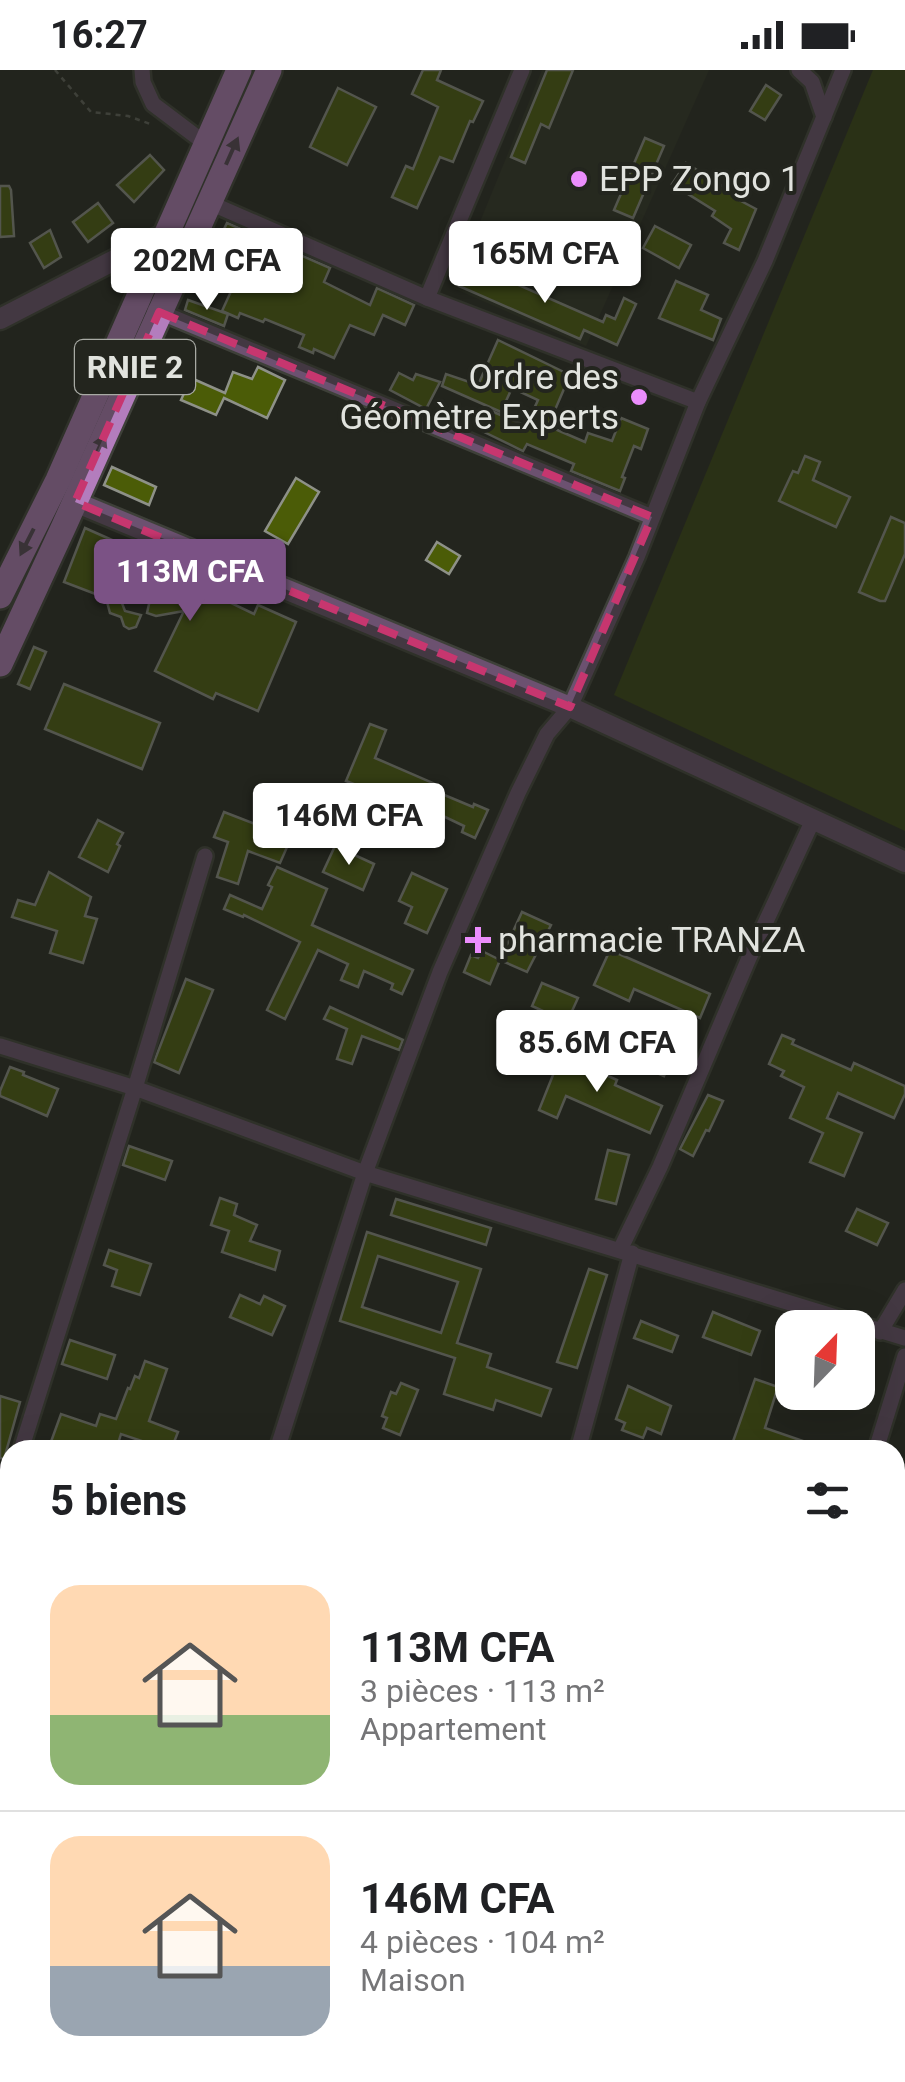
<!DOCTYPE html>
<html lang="fr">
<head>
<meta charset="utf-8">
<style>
  body { margin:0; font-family:Roboto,sans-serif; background:#f6f6f6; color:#202124; height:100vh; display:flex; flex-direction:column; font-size:38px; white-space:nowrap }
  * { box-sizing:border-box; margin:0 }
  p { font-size:32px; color:#757577 }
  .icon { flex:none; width:55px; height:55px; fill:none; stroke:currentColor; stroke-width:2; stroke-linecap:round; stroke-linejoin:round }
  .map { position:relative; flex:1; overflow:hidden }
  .panel { position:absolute; left:0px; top:1370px; width:905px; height:642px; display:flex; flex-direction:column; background:#fff; border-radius:30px 30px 0 0; box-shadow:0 10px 40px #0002 }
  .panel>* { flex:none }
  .needle { width:65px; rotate:23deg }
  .fabs { position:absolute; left:775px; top:1240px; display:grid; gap:20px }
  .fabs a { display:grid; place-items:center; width:100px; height:100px; border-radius:20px; background:#fff; box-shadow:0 10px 40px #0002; font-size:50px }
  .price { position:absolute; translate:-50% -85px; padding:0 22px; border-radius:10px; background:#fff; color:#222; font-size:32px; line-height:65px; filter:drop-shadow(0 2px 5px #0008) }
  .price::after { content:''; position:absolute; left:50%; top:60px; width:30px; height:22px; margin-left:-15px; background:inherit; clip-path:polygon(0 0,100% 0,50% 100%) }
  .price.selected { background:#7b5285; color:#fff }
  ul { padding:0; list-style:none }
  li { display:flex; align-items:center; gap:30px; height:250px; padding:0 50px }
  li+li { border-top:2px solid #e0e0e0 }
  li span { display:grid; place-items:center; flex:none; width:280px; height:200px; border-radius:30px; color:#555 }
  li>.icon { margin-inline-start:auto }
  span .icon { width:120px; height:120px; fill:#fffc; stroke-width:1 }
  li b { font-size:42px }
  h2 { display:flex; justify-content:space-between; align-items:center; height:120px; padding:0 50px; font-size:42px }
  .status { display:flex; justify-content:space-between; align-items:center; height:70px; padding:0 50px; background:#fff; direction:ltr }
  .status svg { height:28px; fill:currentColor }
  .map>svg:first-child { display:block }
  .built { fill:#2b2f22 }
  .green { fill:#34400e }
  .building { fill:#4b5c07; stroke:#8e9188; stroke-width:2.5; fill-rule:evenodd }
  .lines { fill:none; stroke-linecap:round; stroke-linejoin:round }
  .minor-casing { stroke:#3e4039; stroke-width:20 }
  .tertiary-casing { stroke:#3e4039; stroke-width:25 }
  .primary-casing { stroke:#3e4039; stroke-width:30 }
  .path { stroke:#60625b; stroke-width:2.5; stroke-dasharray:5 5; stroke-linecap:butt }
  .minor { stroke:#6c5170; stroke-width:15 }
  .tertiary { stroke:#6c5170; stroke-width:20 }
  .primary { stroke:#b37dbd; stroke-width:25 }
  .oneway { fill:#554456 }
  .marked { fill:none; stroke:#c7366f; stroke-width:8; stroke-dasharray:20 12; stroke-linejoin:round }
  .poi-dot { fill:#eb8dfc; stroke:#23251e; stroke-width:4 }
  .labels { text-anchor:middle; stroke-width:8; stroke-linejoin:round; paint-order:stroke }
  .shield { fill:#23251e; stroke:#a8aaa4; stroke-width:2.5 }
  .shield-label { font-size:32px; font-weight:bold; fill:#e1e3de }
  .poi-label { font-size:35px; fill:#e1e3de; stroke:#23251e; text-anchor:start }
</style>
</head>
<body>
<div class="status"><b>16:27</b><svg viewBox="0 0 49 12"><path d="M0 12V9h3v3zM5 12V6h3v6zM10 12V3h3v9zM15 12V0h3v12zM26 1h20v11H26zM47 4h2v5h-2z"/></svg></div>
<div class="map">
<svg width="905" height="2012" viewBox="0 0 905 2012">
  <rect width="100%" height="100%" fill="#23251e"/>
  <path class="built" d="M542,0H709L586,276L453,218Z"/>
  <path class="green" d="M873,0H905V761L614,625Z"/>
  <g class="building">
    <path d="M423,0H441L437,10L483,31L473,52L470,51L453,92L440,87L417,138L392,127L406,96L413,99L438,37L412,24Z"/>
    <path d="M547,0H573L549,58L541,54L525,93L511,87Z"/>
    <path d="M766,15L781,25L765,50L750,41Z"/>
    <path d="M338,18L376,37L347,95L310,77Z"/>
    <path d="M645,68L664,76L633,148L614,140Z"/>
    <path d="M150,85L164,100L134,132L117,115Z"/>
    <path d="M686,93L743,129L741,131L756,139L739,180L724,173L731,159L712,146L715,141L672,114Z"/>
    <path d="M0,116H9L11,120L14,166L0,167Z"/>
    <path d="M98,133L113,153L88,172L73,152Z"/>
    <path d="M227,153L330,198L324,212L370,235L377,218L414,235L405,255L383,245L374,265L350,255L334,288L314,279L313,283L299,277L304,265L265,249L263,252L240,243L238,248L222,241L233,217L207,206L218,182L214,180Z"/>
    <path d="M655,156L691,175L679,198L643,178Z"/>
    <path d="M50,160L61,187L44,198L30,173Z"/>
    <path d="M468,193L603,252L606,245L615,249L624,228L636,234L617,275L584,260L580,269L459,216Z"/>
    <path d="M676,211L708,225L701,240L721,249L713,270L659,248Z"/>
    <path d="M188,230L228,244L224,256L185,240Z"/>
    <path d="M498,270L570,305L548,356L585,372L588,363L612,371L621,348L648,359L641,379L634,376L622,407L625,408L620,421L571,401L574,394L527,374L523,381L480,360L489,340L526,356L538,330L512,318L501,342L442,316L446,304L478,315Z"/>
    <path d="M258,297L285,310L267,348L224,328L216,345L181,330L191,308L225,323L233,302L252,309Z"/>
    <path d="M399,303L413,310L416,304L440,312L426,339L390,320Z"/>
    <path d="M805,386L820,392L813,410L850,427L836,457L779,431L793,401L798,403Z"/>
    <path d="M112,397L156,417L149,435L104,415Z"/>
    <path d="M296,408L319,422L288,474L265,461Z"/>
    <path d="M891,447L905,453V484L885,531H880L859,522Z"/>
    <path d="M85,458L139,482L131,503L150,500L164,504L167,497L185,505L183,510L254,544L258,535L296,552L258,641L216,623L213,629L155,601L184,541L156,546L147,543L149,534L156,525L131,504L120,528L125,541L141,545L136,557L129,559L124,556L121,547L110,543L106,528L64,512Z"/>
    <path d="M437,472L460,486L449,504L426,490Z"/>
    <path d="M34,577L46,582L30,619L18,614Z"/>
    <path d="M64,614L160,653L142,699L45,659Z"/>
    <path d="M370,654L386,660L375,688L433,713L430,719L473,737L474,734L488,740L475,768L462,762L464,756L399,725L391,743L364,731L369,720L346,711Z"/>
    <path d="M224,742L291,768L280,793L248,781L238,814L217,807L228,772L214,767Z"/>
    <path d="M98,750L123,763L117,774L120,776L108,802L79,787Z"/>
    <path d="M335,776L374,794L363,820L323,802Z"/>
    <path d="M277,797L327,819L312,855L413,900L402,924L391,919L393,914L364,901L358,917L341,910L348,894L318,880L285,949L267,940L300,872L244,845L243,847L224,839L230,825L262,839L272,817L268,815Z"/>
    <path d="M49,802L91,827L85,846L97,849L83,893L50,883L57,861L12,847L18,830L35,835Z"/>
    <path d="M412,803L447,819L427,863L405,853L412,837L399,831Z"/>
    <path d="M522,842L551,855L527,902L500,890Z"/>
    <path d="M610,880L710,924L700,948L634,919L629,931L594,915Z"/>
    <path d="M482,881L500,890L490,914L464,902L471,885L478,888Z"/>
    <path d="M186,909L213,920L179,1003L154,992Z"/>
    <path d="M542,913L578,928L567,952L532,936Z"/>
    <path d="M330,937L403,970L399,980L362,966L352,994L337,989L347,959L324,949Z"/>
    <path d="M627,948L654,959L650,969L675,980L664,1006L650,1000L654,992L615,977Z"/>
    <path d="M782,965L794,970L792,974L851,1000L854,993L905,1016V1024L894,1048L838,1023L827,1048L862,1063L844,1106L810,1092L823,1063L790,1048L804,1017L781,1006L784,1001L769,994Z"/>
    <path d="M561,985L617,1010L615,1015L662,1036L650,1063L566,1026L557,1048L539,1040Z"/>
    <path d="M10,997L24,1002L23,1005L58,1019L47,1046L0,1026V1021Z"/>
    <path d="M708,1025L723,1031L709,1061L706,1060L693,1086L680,1079Z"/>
    <path d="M129,1076L172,1091L165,1110L123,1095Z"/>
    <path d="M608,1080L629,1085L616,1134L596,1129Z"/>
    <path d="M220,1128L237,1134L234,1145L257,1155L250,1171L280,1181L275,1200L222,1182L229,1161L211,1155Z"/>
    <path d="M396,1129L491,1158L486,1175L391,1145Z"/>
    <path d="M857,1139L888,1153L877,1175L846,1161Z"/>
    <path d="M367,1162L481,1199L457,1273L491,1284L487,1297L551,1319L541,1346L496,1330L493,1340L444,1324L455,1288L340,1251ZM378,1186L458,1212L441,1263L362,1237Z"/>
    <path d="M109,1180L151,1194L140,1225L112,1216L117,1200L104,1195Z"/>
    <path d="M589,1199L607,1205L577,1298L557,1292Z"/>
    <path d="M240,1225L260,1234L264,1226L285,1236L272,1265L230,1247Z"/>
    <path d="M713,1242L760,1261L751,1285L703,1267Z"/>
    <path d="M641,1251L678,1266L672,1282L634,1268Z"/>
    <path d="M70,1270L115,1285L107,1309L62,1294Z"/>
    <path d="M145,1291L167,1299L149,1351L178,1362L171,1380H153L154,1375L121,1364L116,1380H48L61,1344L96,1356L100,1344L116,1349L128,1318L130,1319L135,1306L139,1308Z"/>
    <path d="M755,1309L778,1317L765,1358L823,1378V1380H730Z"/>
    <path d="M401,1313L418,1320L400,1365L383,1358L387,1348L382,1346L391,1322L396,1324Z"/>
    <path d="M628,1316L671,1336L661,1364L647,1358L643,1368L622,1360L625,1353L616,1349Z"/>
    <path d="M0,1326L20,1332L4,1389L0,1388Z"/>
  </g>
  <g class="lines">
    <defs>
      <g id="minor">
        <path d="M142,0L143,12L153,34L206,74"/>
        <path d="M799,0L812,12L824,47"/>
        <path d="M210,133L427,228L698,332"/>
        <path d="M427,228L522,0"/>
        <path d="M155,240L652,447"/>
        <path d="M0,976L135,1018L365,1103L905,1268"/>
        <path d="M620,1180L660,1097L749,888L813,750"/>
        <path d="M880,1262L905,1220"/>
        <path d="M21,1380L135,1018L205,786"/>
        <path d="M277,1380L365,1103L440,902L518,723L547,664L570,637L637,487L698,332L765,191L843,0"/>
        <path d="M578,1380L632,1183"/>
        <path d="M876,1380L905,1286"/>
        <path d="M0,1402L10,1405"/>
        <path d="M0,1450L10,1416"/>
        <path d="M895,1660L905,1662"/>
        <path d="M0,1768L10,1772"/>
        <path d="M720,2002L754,2012"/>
        <path d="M84,2012L87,2002"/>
        <path d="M385,2012L388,2002"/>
        <path d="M677,2012L680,2002"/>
      </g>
      <g id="tertiary">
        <path d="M0,249L167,163"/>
        <path d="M75,432L570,637L905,792"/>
      </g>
      <g id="primary">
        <path d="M0,526L58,410L239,0"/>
        <path d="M0,594L64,456L269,0"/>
      </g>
    </defs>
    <use href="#minor" class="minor-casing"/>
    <use href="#tertiary" class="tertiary-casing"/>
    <use href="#primary" class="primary-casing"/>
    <path class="path" d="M55,0L91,42L128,46L153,55"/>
    <use href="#minor" class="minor"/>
    <use href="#tertiary" class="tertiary"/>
    <use href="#primary" class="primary"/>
  </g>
  <defs><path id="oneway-solid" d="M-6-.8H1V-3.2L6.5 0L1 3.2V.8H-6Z" transform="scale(2.5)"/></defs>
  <g class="oneway">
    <use href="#oneway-solid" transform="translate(232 81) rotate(-66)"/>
    <use href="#oneway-solid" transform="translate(99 378) rotate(-66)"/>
    <use href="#oneway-solid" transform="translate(27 472) rotate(117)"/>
  </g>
  <path d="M0 0H905V2012H0ZM159,242L652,447L570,637L75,432Z" fill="#23251e" fill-opacity=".55" fill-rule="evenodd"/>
  <path class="marked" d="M159,242L652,447L570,637L75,432Z"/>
  <g class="poi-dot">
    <circle cx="579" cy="109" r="10"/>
    <circle cx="639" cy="327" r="10"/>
    <path d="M473 855h10v10h10v10h-10v10h-10v-10h-10v-10h10z"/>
  </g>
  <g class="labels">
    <rect class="shield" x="75" y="270" width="120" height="54" rx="8"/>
    <g class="shield-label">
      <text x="135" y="308">RNIE 2</text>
    </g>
    <g class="poi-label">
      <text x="599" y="121">EPP Zongo 1</text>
      <text x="619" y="319" text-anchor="end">Ordre des<tspan x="619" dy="40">Géomètre Experts</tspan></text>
      <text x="498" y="882">pharmacie TRANZA</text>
    </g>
  </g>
</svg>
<div class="fabs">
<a><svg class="needle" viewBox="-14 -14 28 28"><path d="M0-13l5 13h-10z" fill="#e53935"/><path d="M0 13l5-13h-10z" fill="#757577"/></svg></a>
</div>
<b class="price" style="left:545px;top:236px">165M CFA</b>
<b class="price" style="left:207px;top:243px">202M CFA</b>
<b class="price selected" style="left:190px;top:554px">113M CFA</b>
<b class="price" style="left:349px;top:798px">146M CFA</b>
<b class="price" style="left:597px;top:1025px">85.6M CFA</b>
<section class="panel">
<h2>5 biens<svg class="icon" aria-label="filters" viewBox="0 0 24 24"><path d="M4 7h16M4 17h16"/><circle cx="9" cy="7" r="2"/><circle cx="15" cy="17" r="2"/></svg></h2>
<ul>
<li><span style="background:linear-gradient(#ffd9b3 65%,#8fb573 0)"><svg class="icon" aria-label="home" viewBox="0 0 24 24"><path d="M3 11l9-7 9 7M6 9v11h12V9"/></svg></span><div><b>113M CFA</b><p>3 pièces · 113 m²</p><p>Appartement</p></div></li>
<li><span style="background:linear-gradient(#ffd9b3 65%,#9aa5b1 0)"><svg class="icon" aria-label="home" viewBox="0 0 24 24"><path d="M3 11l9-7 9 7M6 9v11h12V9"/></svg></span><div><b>146M CFA</b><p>4 pièces · 104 m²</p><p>Maison</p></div></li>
</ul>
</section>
</div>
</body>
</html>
